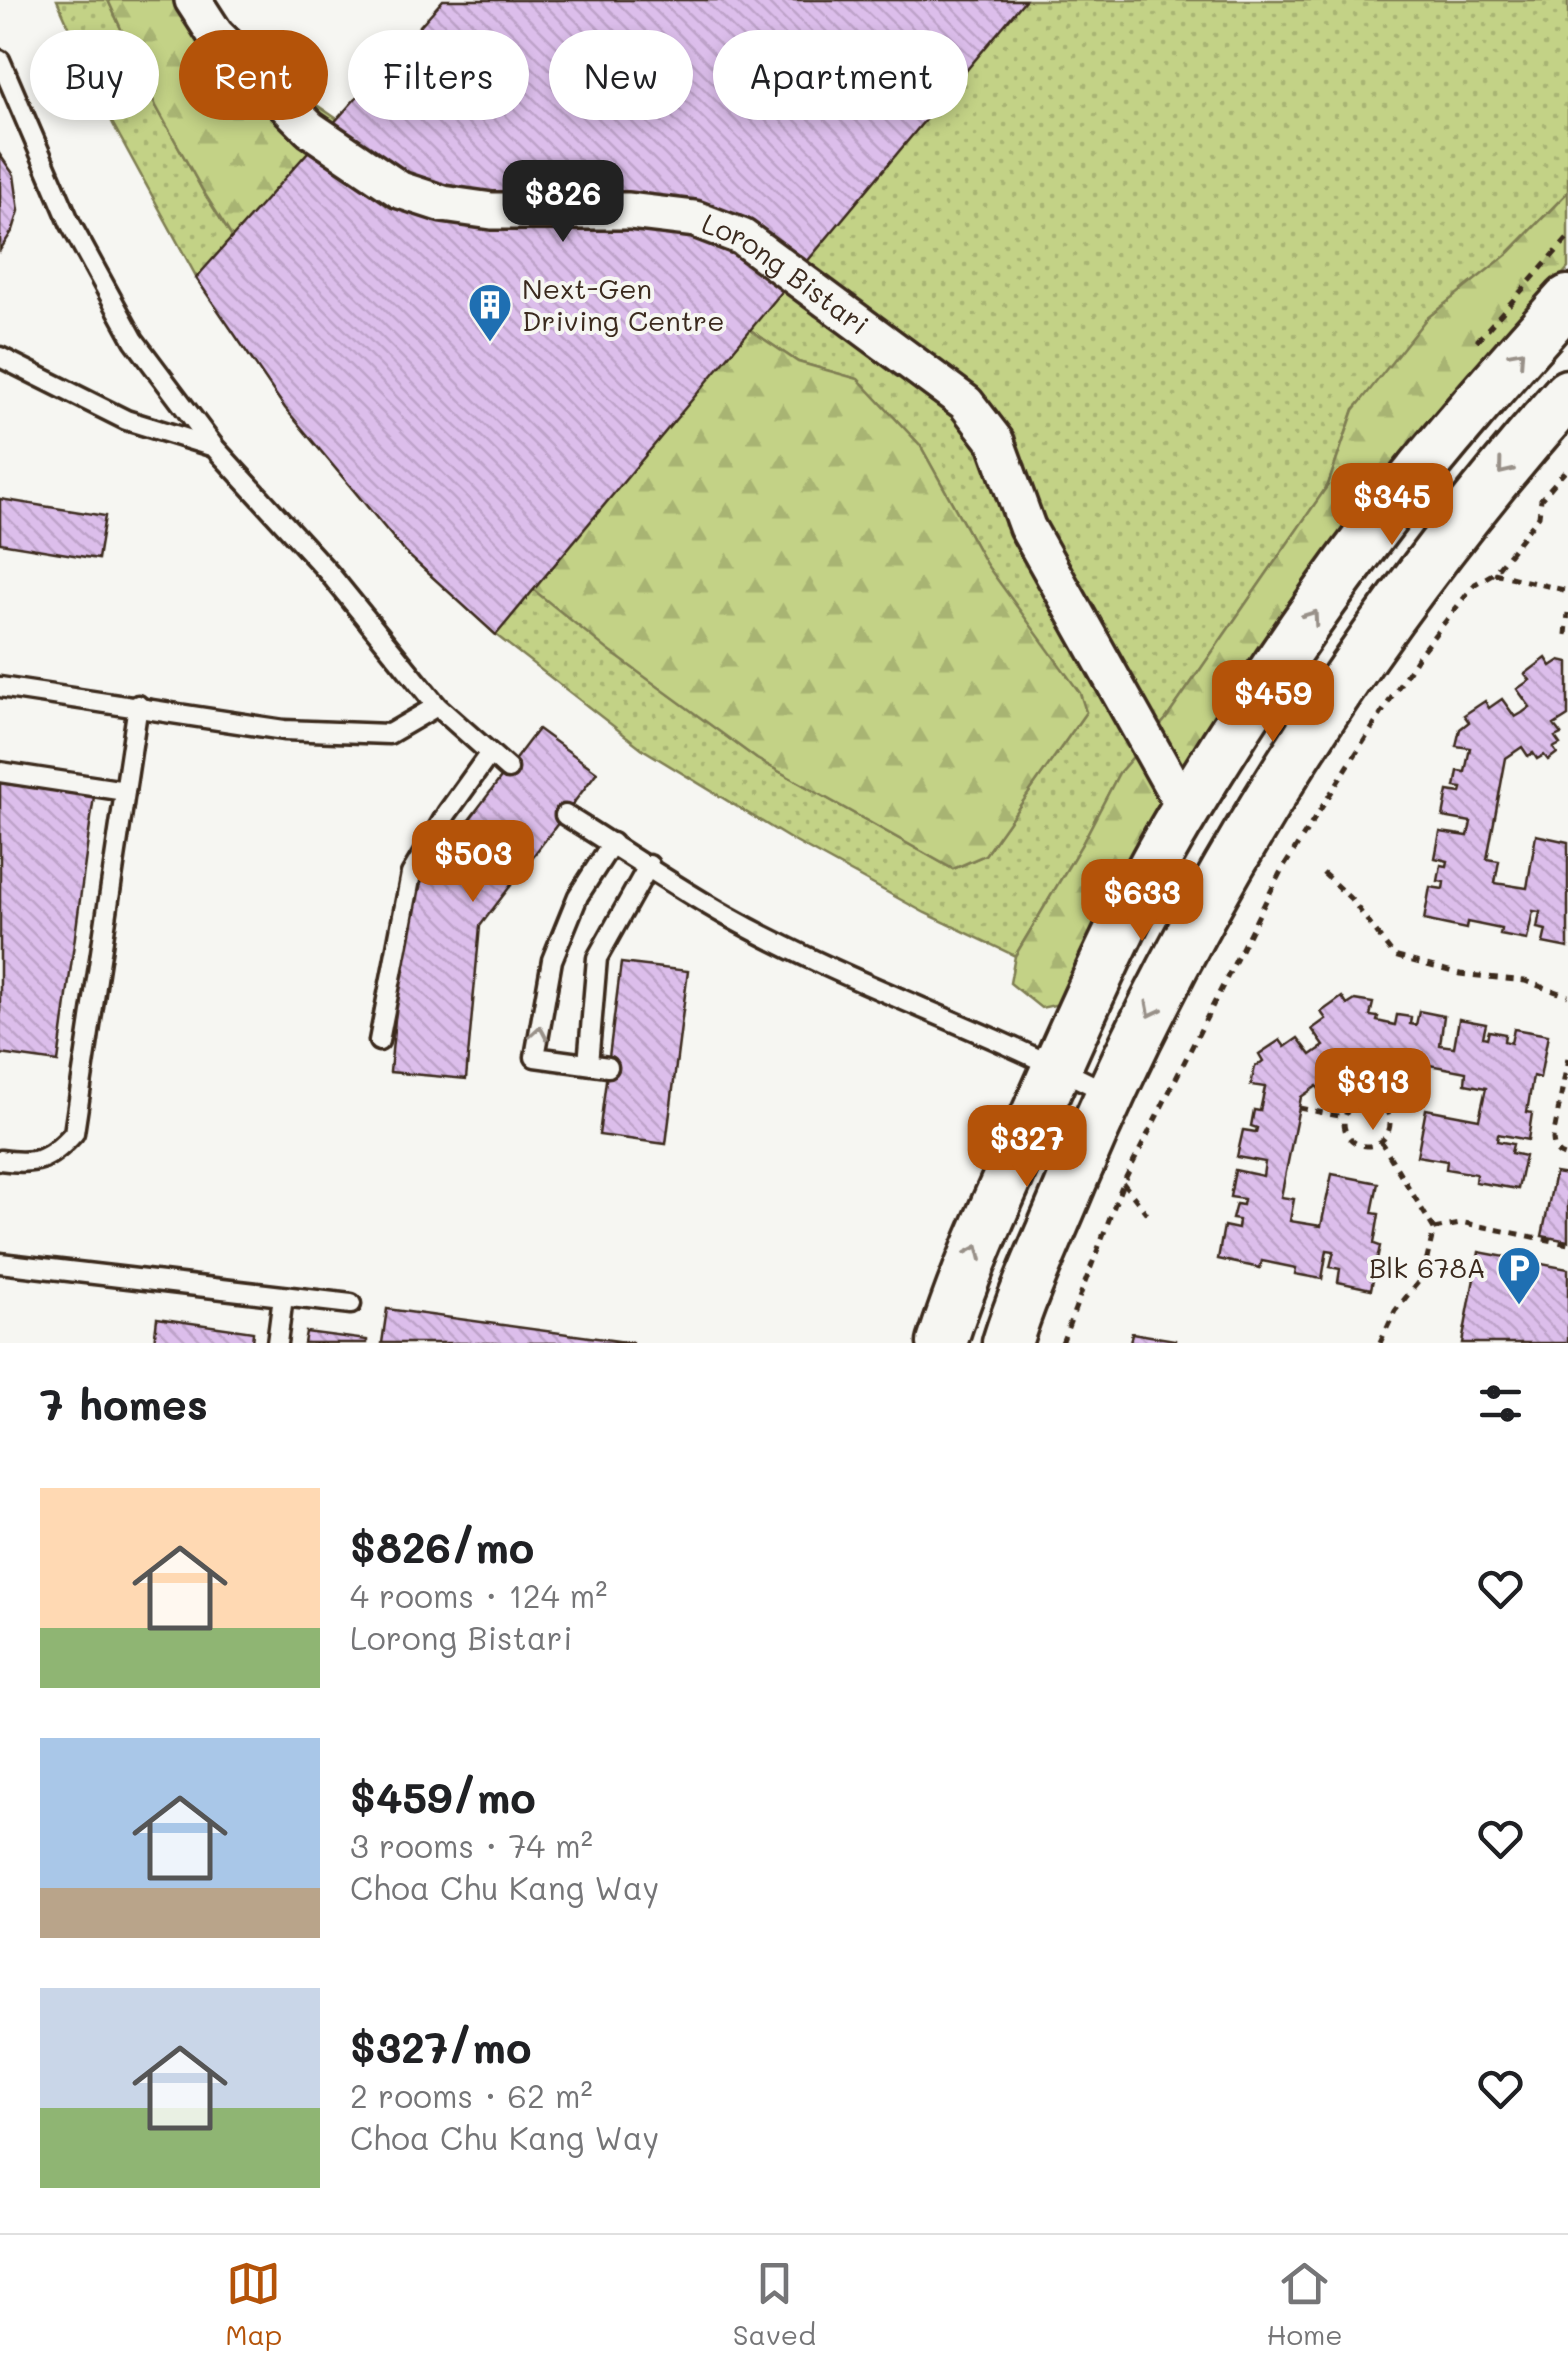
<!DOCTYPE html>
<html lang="en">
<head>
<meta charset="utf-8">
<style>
  body { margin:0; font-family:Mali,sans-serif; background:#f6f6f6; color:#202124; height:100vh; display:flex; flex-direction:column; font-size:38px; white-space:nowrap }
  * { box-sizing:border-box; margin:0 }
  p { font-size:32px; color:#757577 }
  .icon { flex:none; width:55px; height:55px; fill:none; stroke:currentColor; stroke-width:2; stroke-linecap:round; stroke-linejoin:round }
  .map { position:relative; height:1343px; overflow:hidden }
  .sheet { display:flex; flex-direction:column; background:#fff; flex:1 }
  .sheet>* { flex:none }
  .banner { position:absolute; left:30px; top:30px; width:1000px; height:90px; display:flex; gap:20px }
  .price { position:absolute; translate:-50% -85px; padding:0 22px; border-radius:20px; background:#b45309; color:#fff; font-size:32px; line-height:65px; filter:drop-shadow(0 2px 5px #0008) }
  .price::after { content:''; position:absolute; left:50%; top:60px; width:30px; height:22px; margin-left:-15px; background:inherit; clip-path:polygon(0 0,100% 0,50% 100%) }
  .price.selected { background:#222; color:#fff }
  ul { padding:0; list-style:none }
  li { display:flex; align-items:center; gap:30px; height:250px; padding:0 40px }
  li span { display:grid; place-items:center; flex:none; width:280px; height:200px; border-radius:0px; color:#555 }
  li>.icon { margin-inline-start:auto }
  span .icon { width:120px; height:120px; fill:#fffc; stroke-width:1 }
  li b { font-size:42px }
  h2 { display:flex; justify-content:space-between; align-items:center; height:120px; padding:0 40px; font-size:42px }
  .pill { padding:0 35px; border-radius:45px; background:#fff; box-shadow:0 5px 15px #0003; font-size:35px; line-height:90px }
  .pill.selected { background:#b45309; color:#fff }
  .tab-bar { display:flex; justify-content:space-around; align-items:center; height:140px; border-top:2px solid #e0e0e0; background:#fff; font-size:28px; color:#757577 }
  .tab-bar a { display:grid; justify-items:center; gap:5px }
  .tab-bar .selected { color:#b45309 }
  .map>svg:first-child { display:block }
  .grass { fill:url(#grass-dots); stroke:#7f7e52; stroke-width:2.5 }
  .forest { fill:url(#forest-firs); stroke:#7f7e52; stroke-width:2.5 }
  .building { fill:url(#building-back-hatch); stroke:#3b2a1e; stroke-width:2.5 }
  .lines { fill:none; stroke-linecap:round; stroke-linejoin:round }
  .lane-casing { stroke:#3b2a1e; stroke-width:25 }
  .street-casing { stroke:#3b2a1e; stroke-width:42 }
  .secondary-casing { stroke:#3b2a1e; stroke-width:55 }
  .path { stroke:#3b2a1e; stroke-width:5; stroke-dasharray:8 8; stroke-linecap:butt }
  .lane { stroke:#f6f6f2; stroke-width:18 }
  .street { stroke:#f6f6f2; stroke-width:35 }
  .secondary { stroke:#f6f6f2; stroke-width:48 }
  .oneway { stroke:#989088 }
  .labels { text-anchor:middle; stroke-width:8; stroke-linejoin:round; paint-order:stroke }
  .street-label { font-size:28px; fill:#3b2a1e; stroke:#f6f6f2 }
  .poi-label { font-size:28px; fill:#3b2a1e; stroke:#f6f6f2; text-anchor:start }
</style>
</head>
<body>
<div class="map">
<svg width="1568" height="1343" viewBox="0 0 1568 1343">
  <defs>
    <pattern id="grass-dots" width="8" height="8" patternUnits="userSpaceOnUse" patternTransform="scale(2.5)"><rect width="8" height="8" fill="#c3d286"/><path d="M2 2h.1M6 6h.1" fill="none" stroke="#a8b473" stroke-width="1.8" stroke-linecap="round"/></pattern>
    <pattern id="forest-firs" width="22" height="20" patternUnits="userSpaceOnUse" patternTransform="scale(2.5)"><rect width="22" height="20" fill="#c3d286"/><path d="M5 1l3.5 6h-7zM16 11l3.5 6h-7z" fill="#a8b473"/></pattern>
    <pattern id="building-back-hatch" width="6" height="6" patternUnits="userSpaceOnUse" patternTransform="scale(2.5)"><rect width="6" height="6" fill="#dcbeeb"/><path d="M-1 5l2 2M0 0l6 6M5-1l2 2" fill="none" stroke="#bea3c9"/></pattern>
  </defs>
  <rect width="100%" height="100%" fill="#f6f6f2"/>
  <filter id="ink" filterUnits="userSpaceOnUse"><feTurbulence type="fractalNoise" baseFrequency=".01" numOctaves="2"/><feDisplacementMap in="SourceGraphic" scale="20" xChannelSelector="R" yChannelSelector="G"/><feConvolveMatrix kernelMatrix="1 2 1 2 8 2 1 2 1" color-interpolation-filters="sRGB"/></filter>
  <g filter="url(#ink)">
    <path class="grass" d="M57,0H108L156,106L203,191L280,313L609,650L757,759L953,869L985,855L1086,712L986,564L920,445L858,379L798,362L685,286L905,0H1568V192L1354,409L1328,485L1166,719L1119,773L1082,844L1015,956L925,913L792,840L644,750L496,635L406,553L285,408L197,278L113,124Z"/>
    <g class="forest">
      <path d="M108,0H205L258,65L374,144L685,286L798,362L858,379L920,445L986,564L1080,693L1086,712L985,855L953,869L757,759L608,650L478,545L280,313L203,191L156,106Z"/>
      <path d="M1568,192V268L1440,415L1069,1002L1041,1008L1010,983L1015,956L1082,844L1119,773L1166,719L1328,485L1354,410L1426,319L1510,252Z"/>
    </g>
    <g class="building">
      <path d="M443,0H1025L496,635L406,553L285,408L196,278Z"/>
      <path d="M0,155L14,175L19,211L13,230L0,250Z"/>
      <path d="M0,499L105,516L98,559L0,543Z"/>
      <path d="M1546,658L1551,666L1560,660L1568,662V716L1554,725L1561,734L1555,737L1560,744L1553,748L1557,753L1548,760L1544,755L1537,759L1533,753L1528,756L1522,747L1506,758L1487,859L1499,861L1495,883L1527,888L1536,835L1568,842V948L1543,943L1546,930L1537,928L1540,912L1533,911L1527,940L1500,935L1501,929L1467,922L1466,929L1424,920L1430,887L1443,889L1444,882L1438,881L1441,865L1447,866L1448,861L1435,858L1440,832L1468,836L1471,822L1443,817L1448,791L1461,793L1462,788L1455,787L1458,771L1465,772L1470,748L1456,746L1460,729L1469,722L1464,715L1485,701L1489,708L1502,699L1515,717L1522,713L1530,707L1517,689L1530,680L1525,674Z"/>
      <path d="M538,729L597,772L480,926L466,1079L390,1072L406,903Z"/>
      <path d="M0,783L94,796L58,1062L0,1054Z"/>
      <path d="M621,963L688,971L666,1144L599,1135Z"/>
      <path d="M1342,997L1347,1005L1355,1000L1373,1003L1370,1016L1378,1017L1377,1021L1395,1025L1397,1015L1411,1017L1410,1024L1416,1025L1419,1011L1444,1016L1440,1045L1454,1047L1459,1019L1486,1024L1483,1037L1487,1038L1489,1031L1505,1034L1504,1041L1511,1043L1514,1029L1548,1035L1540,1078L1533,1076L1527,1112L1532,1113L1528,1140L1498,1134L1497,1141L1513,1144L1511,1153L1525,1156L1518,1189L1475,1182L1476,1174L1446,1169L1447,1161L1417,1156L1426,1109L1479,1119L1486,1088L1465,1084L1466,1072L1367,1053L1350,1064L1356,1072L1351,1076L1355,1082L1348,1087L1352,1092L1343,1099L1339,1093L1333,1098L1329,1091L1323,1095L1317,1086L1301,1097L1281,1197L1294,1199L1290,1221L1321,1226L1332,1174L1378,1183L1372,1213L1379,1214L1374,1244L1380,1246L1371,1289L1338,1282L1340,1269L1330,1267L1334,1251L1327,1250L1322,1279L1295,1274L1296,1268L1262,1261L1260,1268L1218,1259L1224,1226L1238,1229L1239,1220L1232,1219L1236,1204L1243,1205L1244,1199L1230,1197L1235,1170L1263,1176L1265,1162L1237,1157L1243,1130L1256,1132L1257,1128L1251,1126L1254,1110L1260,1111L1265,1087L1251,1085L1255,1067L1263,1061L1259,1054L1280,1040L1285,1047L1298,1038L1311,1055L1324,1046L1312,1029L1326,1019L1321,1012Z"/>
      <path d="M1555,1173L1568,1175V1241L1542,1236Z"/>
      <path d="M1479,1252L1568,1269V1343H1462Z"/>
      <path d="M387,1309L633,1343H382Z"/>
      <path d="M157,1318L253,1332L252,1343H154Z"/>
      <path d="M306,1332L367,1340V1343H304Z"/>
      <path d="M1132,1333L1175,1340V1343H1130Z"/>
    </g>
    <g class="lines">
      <defs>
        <g id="lane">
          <path d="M0,60L70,223L134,340L215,448L329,573L437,706L508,769"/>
          <path d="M0,357L126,420L214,447"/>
          <path d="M0,687L284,730L389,734L437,706"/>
          <path d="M0,772L125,791"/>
          <path d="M565,815C619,848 672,885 727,916C850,985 985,1028 1109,1094"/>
          <path d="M379,1041L411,874L447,813L490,753"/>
          <path d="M588,1064L597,958L649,865"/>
          <path d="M608,1067L535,1057L552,960L578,896L612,843"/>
          <path d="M0,1160C36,1165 49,1161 74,1133L138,705"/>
          <path d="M0,1263L351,1304"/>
          <path d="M277,1343L283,1297"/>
        </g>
        <g id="street">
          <path id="s1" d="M193,0L215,34L310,129L400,190L443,204L492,211H629L695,219L742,237L966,403L996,442L1027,527L1185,809"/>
        </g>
        <g id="secondary">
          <path d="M942,1343C967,1264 1003,1189 1037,1112C1083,1009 1128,903 1187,807C1244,713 1306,619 1373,531C1434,450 1501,375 1568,300"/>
          <path d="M1007,1343C1024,1288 1050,1235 1072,1181C1193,895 1362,627 1568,394"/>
        </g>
      </defs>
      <use href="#lane" class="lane-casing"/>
      <use href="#street" class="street-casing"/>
      <use href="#secondary" class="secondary-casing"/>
      <g class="path">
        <path d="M1477,341L1568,238"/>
        <path d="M1494,573L1568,591"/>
        <path d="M1566,635L1568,613"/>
        <path d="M1323,873L1351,899L1394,956L1460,974L1525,981L1568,996"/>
        <path d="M1568,1058L1553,1139C1554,1150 1557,1155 1568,1157"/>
        <circle cx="1367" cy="1123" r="23"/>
        <path d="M1299,1108L1344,1117"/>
        <path d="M1123,1183L1147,1214"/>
        <path d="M1434,1229L1465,1223L1568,1244"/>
        <path d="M1062,1343L1123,1183L1280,873L1418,656L1475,584L1494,573L1539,516L1541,499L1568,468"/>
        <path d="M1380,1343L1395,1311L1423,1276L1434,1229L1381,1142"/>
      </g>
      <use href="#lane" class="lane"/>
      <use href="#street" class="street"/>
      <use href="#secondary" class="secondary"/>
    </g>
    <defs><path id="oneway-chevron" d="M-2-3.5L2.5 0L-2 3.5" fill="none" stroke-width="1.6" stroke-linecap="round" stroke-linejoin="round" transform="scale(2.5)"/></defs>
    <g class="oneway">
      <use href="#oneway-chevron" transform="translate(1518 356) rotate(-48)"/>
      <use href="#oneway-chevron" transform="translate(1504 468) rotate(129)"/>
      <use href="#oneway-chevron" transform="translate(1312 617) rotate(-55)"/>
      <use href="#oneway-chevron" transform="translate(1152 1010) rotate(117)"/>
      <use href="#oneway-chevron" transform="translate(539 1033) rotate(-80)"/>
      <use href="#oneway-chevron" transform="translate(975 1252) rotate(-66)"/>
    </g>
  </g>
  <defs>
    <symbol id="building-pin" viewBox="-11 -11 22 30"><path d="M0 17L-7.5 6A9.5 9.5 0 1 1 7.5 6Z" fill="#1f6fb2" stroke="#f6f6f2"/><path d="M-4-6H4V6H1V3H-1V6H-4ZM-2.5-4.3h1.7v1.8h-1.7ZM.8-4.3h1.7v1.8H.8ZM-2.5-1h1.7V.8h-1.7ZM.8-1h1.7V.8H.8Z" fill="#fff"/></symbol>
    <symbol id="parking-pin" viewBox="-11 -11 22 30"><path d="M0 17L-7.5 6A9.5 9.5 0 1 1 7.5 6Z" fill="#1f6fb2" stroke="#f6f6f2"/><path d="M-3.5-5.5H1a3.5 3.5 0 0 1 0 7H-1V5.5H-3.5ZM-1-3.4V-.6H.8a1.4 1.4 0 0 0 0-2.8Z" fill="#fff"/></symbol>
  </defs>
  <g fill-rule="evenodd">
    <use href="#building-pin" x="465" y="280" width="50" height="68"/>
    <use href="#parking-pin" x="1494" y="1243" width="50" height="68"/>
  </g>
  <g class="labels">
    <g class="street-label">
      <text dy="10" stroke="none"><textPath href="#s1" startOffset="688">Lorong Bistari</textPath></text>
    </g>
    <g class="poi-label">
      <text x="522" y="299">Next-Gen<tspan x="522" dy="32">Driving Centre</tspan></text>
      <text x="1486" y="1278" text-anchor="end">Blk 678A</text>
    </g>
  </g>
</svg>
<b class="price selected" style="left:563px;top:245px">$826</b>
<b class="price" style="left:1392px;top:548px">$345</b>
<b class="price" style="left:1273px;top:745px">$459</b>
<b class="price" style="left:473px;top:905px">$503</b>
<b class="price" style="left:1142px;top:944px">$633</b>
<b class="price" style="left:1373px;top:1133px">$313</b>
<b class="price" style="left:1027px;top:1190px">$327</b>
<div class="banner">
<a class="pill">Buy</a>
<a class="pill selected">Rent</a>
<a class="pill">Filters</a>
<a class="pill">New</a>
<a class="pill">Apartment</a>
</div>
</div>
<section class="sheet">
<h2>7 homes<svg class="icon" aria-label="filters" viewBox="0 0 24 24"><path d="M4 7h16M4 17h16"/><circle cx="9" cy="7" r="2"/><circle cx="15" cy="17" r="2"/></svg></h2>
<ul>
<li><span style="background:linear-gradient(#ffd9b3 70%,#8fb573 0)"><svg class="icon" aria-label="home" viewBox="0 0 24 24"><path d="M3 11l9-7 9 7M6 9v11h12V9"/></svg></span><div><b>$826/mo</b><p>4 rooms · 124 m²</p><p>Lorong Bistari</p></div><svg class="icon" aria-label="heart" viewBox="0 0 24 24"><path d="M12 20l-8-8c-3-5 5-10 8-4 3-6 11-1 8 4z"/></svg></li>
<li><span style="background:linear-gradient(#a9c7e8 75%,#b9a48a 0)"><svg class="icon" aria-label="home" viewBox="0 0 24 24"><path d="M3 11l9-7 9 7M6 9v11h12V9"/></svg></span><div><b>$459/mo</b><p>3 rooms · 74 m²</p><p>Choa Chu Kang Way</p></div><svg class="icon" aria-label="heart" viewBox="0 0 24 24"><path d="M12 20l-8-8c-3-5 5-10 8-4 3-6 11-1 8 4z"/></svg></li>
<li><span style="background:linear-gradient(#c9d6e8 60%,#8fb573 0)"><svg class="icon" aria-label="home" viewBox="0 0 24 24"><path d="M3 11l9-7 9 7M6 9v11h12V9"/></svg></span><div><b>$327/mo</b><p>2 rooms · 62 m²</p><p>Choa Chu Kang Way</p></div><svg class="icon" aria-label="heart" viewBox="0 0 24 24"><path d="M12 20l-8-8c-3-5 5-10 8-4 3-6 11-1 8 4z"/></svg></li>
</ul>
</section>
<nav class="tab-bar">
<a class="selected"><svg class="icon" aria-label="map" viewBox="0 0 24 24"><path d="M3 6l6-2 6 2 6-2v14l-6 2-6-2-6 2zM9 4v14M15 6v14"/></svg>Map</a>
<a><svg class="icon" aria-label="saved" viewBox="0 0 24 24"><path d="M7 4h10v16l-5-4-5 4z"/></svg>Saved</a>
<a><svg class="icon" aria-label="home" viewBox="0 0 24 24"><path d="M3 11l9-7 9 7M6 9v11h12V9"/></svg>Home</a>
</nav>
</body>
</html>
